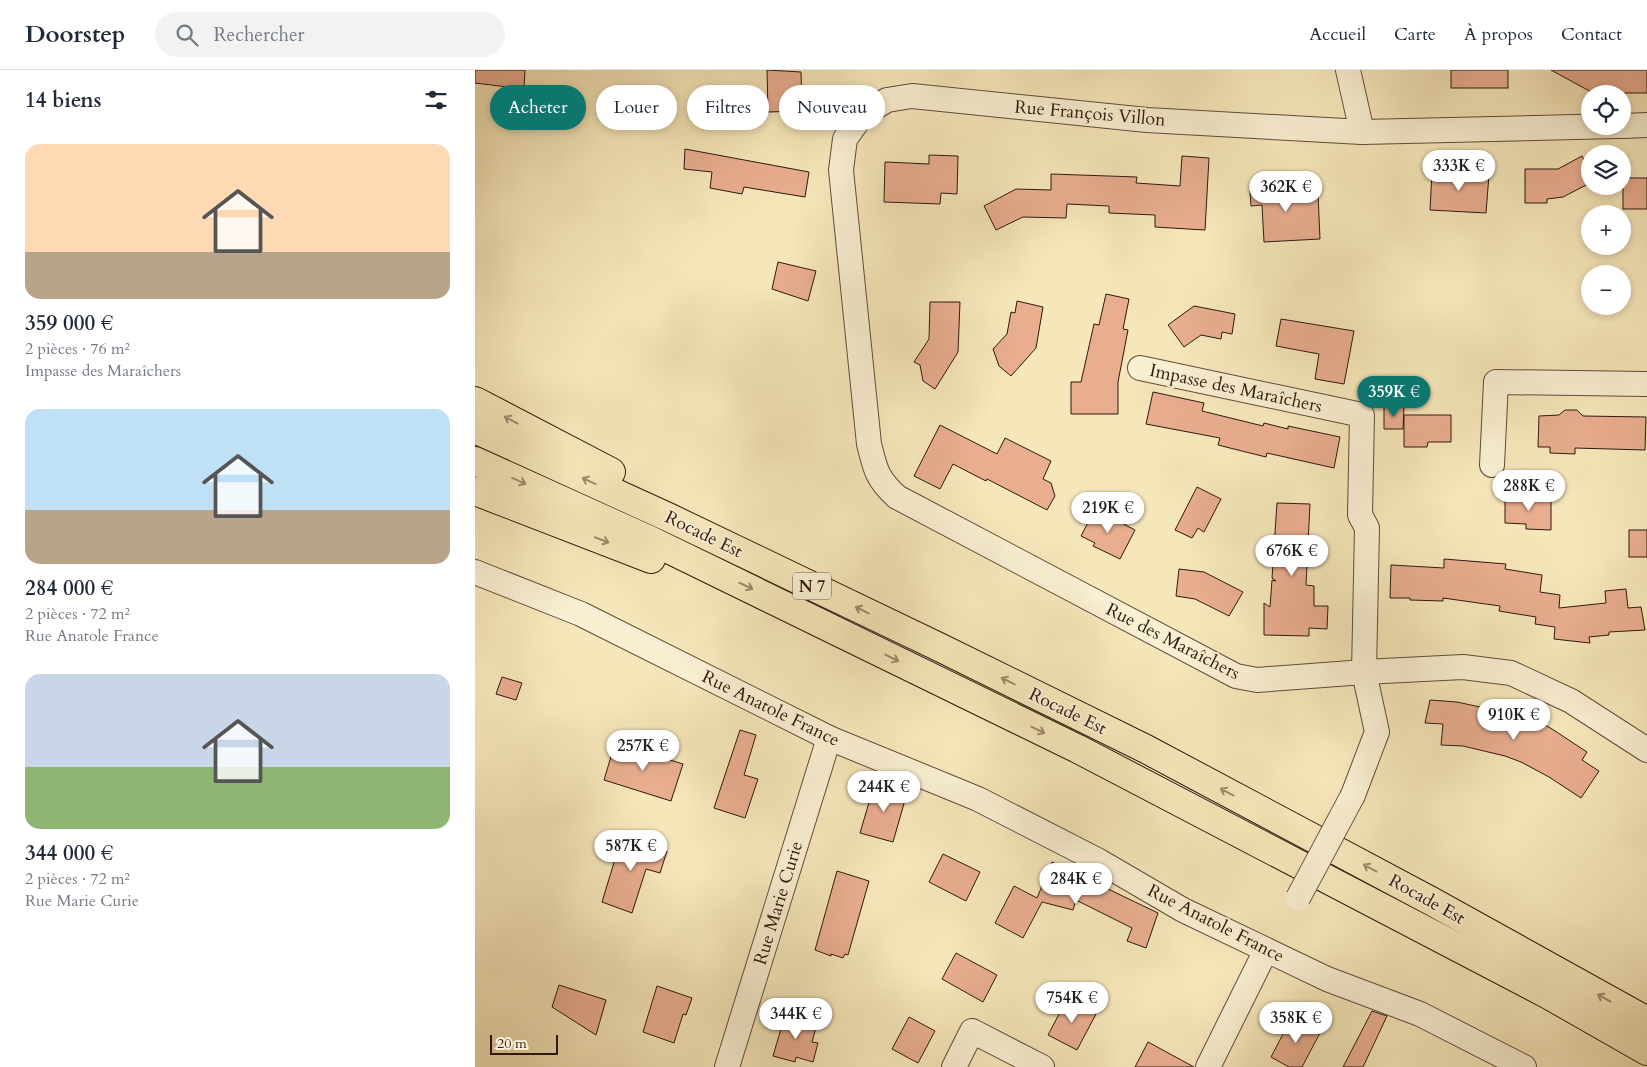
<!DOCTYPE html>
<html lang="fr">
<head>
<meta charset="utf-8">
<style>
  body { margin:0; font-family:Cardo,serif; background:#f2f2f3; color:#1f2937; height:100vh; display:flex; flex-direction:column; font-size:19px; white-space:nowrap }
  * { box-sizing:border-box; margin:0 }
  p { font-size:16px; color:#747a83 }
  .icon { flex:none; width:28px; height:28px; fill:none; stroke:currentColor; stroke-width:2; stroke-linecap:round; stroke-linejoin:round }
  .map { position:relative; flex:1; overflow:hidden }
  .side { display:flex; flex-direction:column; background:#fff; width:475px }
  .side>* { flex:none }
  .top-card { position:absolute; left:15px; top:15px; width:475px; height:45px; display:flex; gap:10px }
  .buttons { position:absolute; left:1106px; top:15px; display:grid; gap:10px }
  .buttons a { display:grid; place-items:center; width:50px; height:50px; border-radius:50%; background:#fff; box-shadow:0 2px 8px #0003; font-size:25px }
  .scale { position:absolute; left:15px; bottom:12px; width:68px; box-sizing:border-box; padding-left:5px; border:2px solid #2d190e; border-top:0; font-size:14px; line-height:18px; white-space:nowrap; color:#2d190e; -webkit-text-stroke:4px #f9efd2; paint-order:stroke }
  .price { position:absolute; translate:-50% -42px; padding:0 11px; border-radius:18px; background:#fff; color:#222; font-size:16px; line-height:32px; filter:drop-shadow(0 1px 2px #0008) }
  .price::after { content:''; position:absolute; left:50%; top:30px; width:15px; height:11px; margin-left:-8px; background:inherit; clip-path:polygon(0 0,100% 0,50% 100%) }
  .price.on { background:#0f766e; color:#fff }
  ul { padding:0; list-style:none }
  li { display:grid; align-content:center; gap:10px; height:265px; padding:0 25px }
  li span { display:grid; place-items:center; height:155px; border-radius:15px; color:#555 }
  li>.icon { margin-inline-start:auto }
  span .icon { width:90px; height:90px; fill:#fffc; stroke-width:1 }
  li b { font-size:21px }
  h2 { display:flex; justify-content:space-between; align-items:center; height:60px; padding:0 25px; font-size:21px }
  .tag { padding:0 18px; border-radius:22px; background:#fff; box-shadow:0 2px 8px #0003; font-size:18px; line-height:45px }
  .tag.on { background:#0f766e; color:#fff }
  header { display:flex; align-items:center; gap:30px; box-sizing:border-box; height:70px; padding:0 25px; background:#fff; border-bottom:1px solid #e0e1e3 }
  header strong { font-size:24px }
  nav { display:flex; gap:28px; margin-inline-start:auto; font-size:18px }
  .search { width:350px; height:45px; background:#f2f2f3; display:flex; align-items:center; gap:12px; box-sizing:border-box; padding:0 18px; border-radius:28px; color:#747a83; font-size:19px }
  main { display:flex; flex:1; min-height:0 }
  .map>svg:first-child { display:block }
  .building { fill:#e9ae90; stroke:#2d190e }
  .lines { fill:none; stroke-linecap:round; stroke-linejoin:round }
  .minor-casing { stroke:#5f4c39; stroke-width:26 }
  .highway-casing { stroke:#2d190e; stroke-width:30 }
  .minor { stroke:#f9efd2; stroke-width:24 }
  .highway { stroke:#f6e7ba; stroke-width:28 }
  .minor-bridge-casing { stroke:#5f4c39; stroke-width:26; stroke-linecap:butt }
  .minor-bridge { stroke:#f9efd2; stroke-width:24 }
  .oneway { stroke:#9c8a6d }
  .labels { text-anchor:middle; stroke-width:4; stroke-linejoin:round; paint-order:stroke }
  .shield { fill:#f9efd2; stroke:#6a5949; stroke-width:1 }
  .shield-label { font-size:16px; font-weight:bold; fill:#2d190e }
  .street-label { font-size:18px; fill:#2d190e; stroke:#f9efd2 }
</style>
</head>
<body>
<header>
<strong>Doorstep</strong>
<div class="search"><svg class="icon" aria-label="search" viewBox="0 0 24 24"><circle cx="10" cy="10" r="6"/><path d="M15 15l6 6"/></svg>Rechercher</div>
<nav><a>Accueil</a><a>Carte</a><a>À propos</a><a>Contact</a></nav>
</header>
<main>
<section class="side">
<h2>14 biens<svg class="icon" aria-label="filters" viewBox="0 0 24 24"><path d="M4 7h16M4 17h16"/><circle cx="9" cy="7" r="2"/><circle cx="15" cy="17" r="2"/></svg></h2>
<ul>
<li><span style="background:linear-gradient(#ffd9b3 70%,#b9a48a 0)"><svg class="icon" aria-label="home" viewBox="0 0 24 24"><path d="M3 11l9-7 9 7M6 9v11h12V9"/></svg></span><div><b>359 000 €</b><p>2 pièces · 76 m²</p><p>Impasse des Maraîchers</p></div></li>
<li><span style="background:linear-gradient(#bfe0f5 65%,#b9a48a 0)"><svg class="icon" aria-label="home" viewBox="0 0 24 24"><path d="M3 11l9-7 9 7M6 9v11h12V9"/></svg></span><div><b>284 000 €</b><p>2 pièces · 72 m²</p><p>Rue Anatole France</p></div></li>
<li><span style="background:linear-gradient(#c9d6e8 60%,#8fb573 0)"><svg class="icon" aria-label="home" viewBox="0 0 24 24"><path d="M3 11l9-7 9 7M6 9v11h12V9"/></svg></span><div><b>344 000 €</b><p>2 pièces · 72 m²</p><p>Rue Marie Curie</p></div></li>
</ul>
</section>
<div class="map">
<svg width="1172" height="997" viewBox="0 0 1172 997">
  <rect width="100%" height="100%" fill="#f6e7ba"/>
  <filter id="stains"><feTurbulence type="fractalNoise" baseFrequency=".004" numOctaves="4"/><feColorMatrix values="0 0 0 0 .2 0 0 0 0 .09 0 0 0 0 .02 0 0 0 .5 -.17"/></filter>
  <radialGradient id="worn" r=".72"><stop offset=".6" stop-color="#630" stop-opacity="0"/><stop offset="1" stop-color="#630" stop-opacity=".3"/></radialGradient>
  <g class="building">
    <path d="M0,0H50L49,19L0,13Z"/>
    <path d="M292,0L326,2L327,41L293,42Z"/>
    <rect x="976" y="0" width="57" height="18"/>
    <path d="M1076,0H1172V23H1118Z"/>
    <path d="M210,79L334,102L330,127L269,117L267,124L235,118L237,102L209,99Z"/>
    <path d="M454,85L483,86L482,124L466,123L465,134L409,132L410,92L454,94Z"/>
    <path d="M707,86L734,88L730,160L680,157V145L634,143V136L592,134L591,148L548,147L521,160L509,136L541,119L576,120V104L662,107L661,113L705,116Z"/>
    <path d="M1107,86L1115,102V113L1088,127L1072,129V133H1050V99H1083Z"/>
    <path d="M957,102L1014,105L1011,143L955,140Z"/>
    <path d="M791,104L815,126L843,124L845,169L789,172L787,135L776,136L775,121Z"/>
    <rect x="1148" y="108" width="24" height="31"/>
    <path d="M303,192L341,201L333,231L297,219Z"/>
    <path d="M631,224L654,229L648,259L653,260L643,312V344H596V312H606L619,254L624,255Z"/>
    <path d="M542,231L568,237L561,278L536,306L524,296L518,279L532,264L536,242L540,243Z"/>
    <path d="M455,232H485L483,282L460,319L448,311L445,295L439,292L454,269Z"/>
    <path d="M719,236L760,244L757,264L747,262L746,269L726,265L709,277L693,255Z"/>
    <path d="M806,249L879,261L869,314L840,309L844,284L801,276Z"/>
    <path d="M678,322L729,333L727,341L788,356L789,353L813,359V356L865,367L859,398L792,383L791,387L743,375L745,368L671,354Z"/>
    <path d="M909,337H929L928,359H909Z"/>
    <path d="M1090,340H1102L1108,346L1171,347L1170,380L1100,378V384L1075,383V377H1063L1064,346L1084,345Z"/>
    <path d="M929,345H976V372H953L952,377H929Z"/>
    <path d="M465,355L522,384L530,368L576,391L568,409L576,413L580,426L572,440L512,409L511,411L478,394L465,419L439,406Z"/>
    <path d="M722,417L746,429L729,462L723,458L717,468L700,460Z"/>
    <path d="M1030,427H1076V460L1051,459V454L1030,453Z"/>
    <path d="M802,433L835,434L831,515L839,516V536H853L852,559L834,558V566L789,565V533L795,537L797,510L801,511L797,508Z"/>
    <path d="M620,439L660,460L645,489L618,476L620,473L606,466Z"/>
    <rect x="1154" y="460" width="18" height="27"/>
    <path d="M969,489L1031,494L1030,499L1067,505L1065,522L1085,525L1084,538L1131,533L1130,521L1151,519L1153,538L1166,537L1170,560L1134,562V565L1114,567L1115,573L1079,569L1080,557L1060,554L1061,547L1024,541L1025,536L968,528V531L935,530V528H915L916,495L969,498Z"/>
    <path d="M704,499L729,502L768,522L754,546L720,529L701,526Z"/>
    <path d="M27,607L47,613L41,630L21,624Z"/>
    <path d="M955,630L982,632L1028,642V639L1061,650L1077,659L1112,682L1107,690L1124,701L1106,728L1074,707L1046,692L1030,686L988,676L966,675L968,654L950,653Z"/>
    <path d="M265,660L281,665L269,705L283,709L270,748L239,738Z"/>
    <path d="M140,673L208,694L196,731L129,710Z"/>
    <path d="M400,712L432,723L418,772L385,763Z"/>
    <path d="M147,766L192,781L185,803L171,799L157,843L127,832Z"/>
    <path d="M468,784L505,802L491,831L454,812Z"/>
    <path d="M577,792L683,843L671,878L652,871L657,858L601,830L598,840L567,832L548,868L520,853L539,816L562,828Z"/>
    <path d="M362,801L394,811L373,885L370,884L368,888L356,884V886L340,880Z"/>
    <path d="M481,883L522,905L508,932L467,909Z"/>
    <path d="M84,915L131,930L121,965L77,937Z"/>
    <path d="M182,916L217,928L211,945L208,944L199,973L168,962Z"/>
    <path d="M592,929L621,944L602,980L573,965Z"/>
    <path d="M897,941L912,946L888,997H868Z"/>
    <path d="M310,945L342,954L337,972L343,973L338,992L321,987L320,992L298,986Z"/>
    <path d="M434,947L460,961L443,993L417,979Z"/>
    <path d="M817,947L846,961L827,997H814L796,987Z"/>
    <path d="M673,972L719,997H660Z"/>
  </g>
  <g class="lines">
    <defs>
      <g id="minor">
        <path d="M873,0L887,62"/>
        <path d="M1142,56L887,62L672,50L437,26L412,30L387,45L370,69L366,100L394,374C400,399 402,409 422,427L761,606L782,610L889,602L988,597L1036,603L1096,631L1172,680"/>
        <path d="M1148,56L1172,55"/>
        <path d="M665,298L887,345L885,445L892,458L889,602L902,662L878,725"/>
        <path d="M1017,395L1021,312L1172,314"/>
        <path d="M0,502L106,544L354,668L503,729L624,791L708,840L852,909L945,944L1049,997"/>
        <path d="M252,997L354,668"/>
        <path d="M479,997L497,961L567,997"/>
        <path d="M733,997L791,880"/>
      </g>
      <g id="highway">
        <path d="M0,331L136,402"/>
        <path d="M0,359L195,448L464,577L671,679L956,831L1172,951"/>
        <path d="M0,391L177,471L603,679L1072,924L1172,981"/>
        <path d="M0,421L176,489"/>
      </g>
    </defs>
    <use href="#minor" class="minor-casing"/>
    <use href="#highway" class="highway-casing"/>
    <use href="#minor" class="minor"/>
    <use href="#highway" class="highway"/>
    <defs>
      <path id="minor-bridge" d="M823,828L878,725"/>
    </defs>
    <use href="#minor-bridge" class="minor-bridge-casing"/>
    <use href="#minor-bridge" class="minor-bridge"/>
  </g>
  <defs><path id="oneway-shaft" d="M-6 0H5M1.5-3L5.5 0L1.5 3" fill="none" stroke-width="1.6" stroke-linecap="round" stroke-linejoin="round" transform="scale(1.25)"/></defs>
  <g class="oneway">
    <use href="#oneway-shaft" transform="translate(36 350) rotate(-152)"/>
    <use href="#oneway-shaft" transform="translate(44 411) rotate(24)"/>
    <use href="#oneway-shaft" transform="translate(114 411) rotate(-155)"/>
    <use href="#oneway-shaft" transform="translate(127 470) rotate(21)"/>
    <use href="#oneway-shaft" transform="translate(271 516) rotate(26)"/>
    <use href="#oneway-shaft" transform="translate(387 540) rotate(-154)"/>
    <use href="#oneway-shaft" transform="translate(417 588) rotate(26)"/>
    <use href="#oneway-shaft" transform="translate(533 611) rotate(-154)"/>
    <use href="#oneway-shaft" transform="translate(563 660) rotate(26)"/>
    <use href="#oneway-shaft" transform="translate(752 722) rotate(-152)"/>
    <use href="#oneway-shaft" transform="translate(895 798) rotate(-152)"/>
    <use href="#oneway-shaft" transform="translate(1129 928) rotate(-151)"/>
  </g>
  <g class="labels">
    <rect class="shield" x="318" y="502.5" width="38" height="27" rx="4"/>
    <g class="shield-label">
      <text x="337" y="522">N 7</text>
    </g>
    <g class="street-label">
      <text transform="translate(615 43) rotate(5)" y="6">Rue François Villon</text>
      <text transform="translate(761 318) rotate(12)" y="6">Impasse des Maraîchers</text>
      <text transform="translate(229 464) rotate(26)" y="6">Rocade Est</text>
      <text transform="translate(698 571) rotate(27)" y="6">Rue des Maraîchers</text>
      <text transform="translate(296 638) rotate(26)" y="6">Rue Anatole France</text>
      <text transform="translate(593 641) rotate(26)" y="6">Rocade Est</text>
      <text transform="translate(952 829) rotate(29)" y="6">Rocade Est</text>
      <text transform="translate(303 833) rotate(-73)" y="6">Rue Marie Curie</text>
      <text transform="translate(741 853) rotate(27)" y="6">Rue Anatole France</text>
    </g>
  </g>
  <rect width="100%" height="100%" filter="url(#stains)"/>
  <rect width="100%" height="100%" fill="url(#worn)"/>
</svg>
<div class="buttons">
<a><svg class="icon" aria-label="locate" viewBox="0 0 24 24"><circle cx="12" cy="12" r="6"/><path d="M12 2v4M12 18v4M2 12h4M18 12h4"/></svg></a>
<a><svg class="icon" aria-label="layers" viewBox="0 0 24 24"><path d="M12 4l9 5-9 5-9-5zM3 14l9 5 9-5"/></svg></a>
<a>+</a>
<a>−</a>
</div>
<div class="scale">20 m</div>
<b class="price" style="left:984px;top:122px">333K €</b>
<b class="price" style="left:811px;top:143px">362K €</b>
<b class="price on" style="left:919px;top:348px">359K €</b>
<b class="price" style="left:1054px;top:442px">288K €</b>
<b class="price" style="left:633px;top:464px">219K €</b>
<b class="price" style="left:817px;top:507px">676K €</b>
<b class="price" style="left:1039px;top:671px">910K €</b>
<b class="price" style="left:168px;top:702px">257K €</b>
<b class="price" style="left:409px;top:743px">244K €</b>
<b class="price" style="left:156px;top:802px">587K €</b>
<b class="price" style="left:601px;top:835px">284K €</b>
<b class="price" style="left:597px;top:954px">754K €</b>
<b class="price" style="left:321px;top:970px">344K €</b>
<b class="price" style="left:821px;top:974px">358K €</b>
<div class="top-card">
<a class="tag on">Acheter</a>
<a class="tag">Louer</a>
<a class="tag">Filtres</a>
<a class="tag">Nouveau</a>
</div>
</div>
</main>
</body>
</html>
